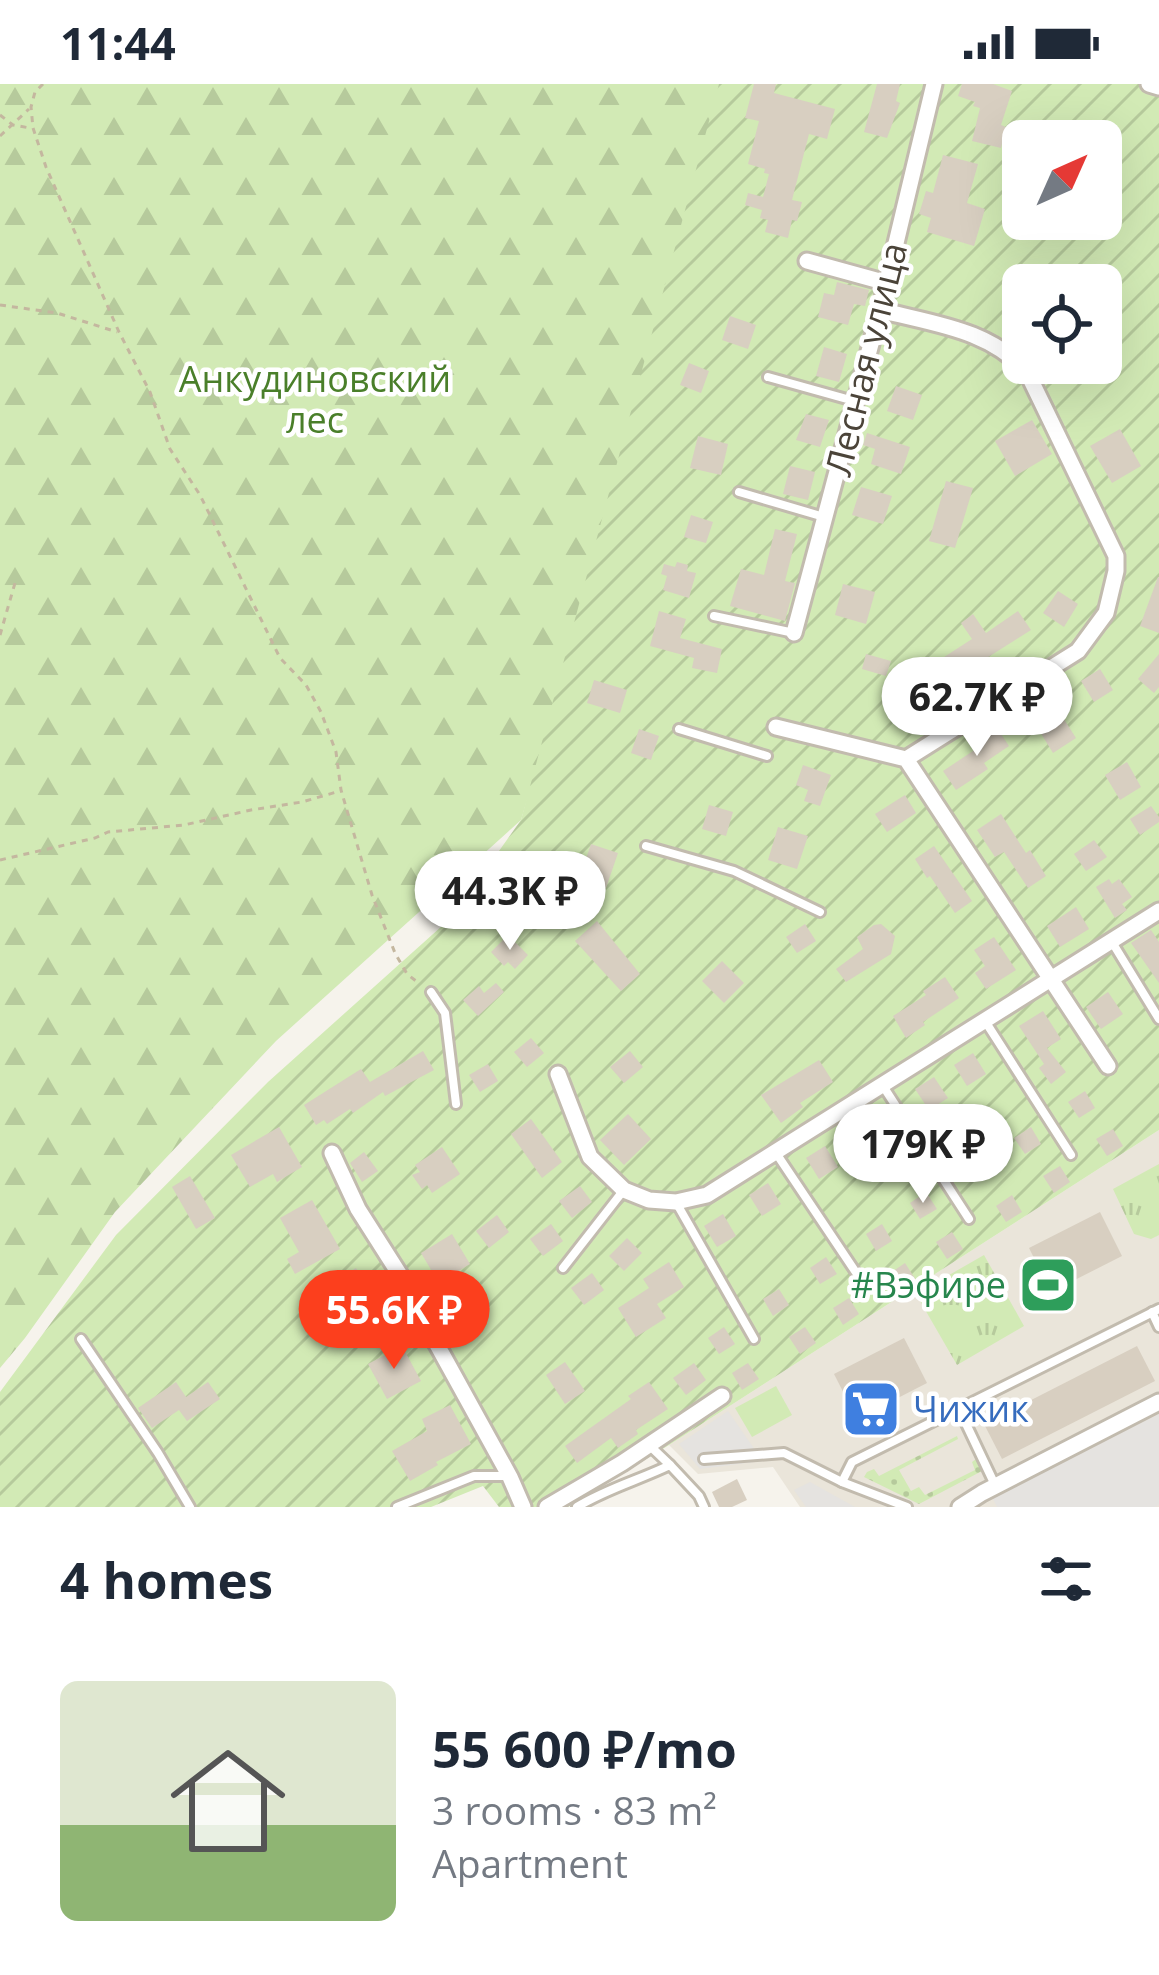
<!DOCTYPE html>
<html lang="en">
<head>
<meta charset="utf-8">
<style>
  body { margin:0; font-family:"Open Sans",sans-serif; background:#f2f2f3; color:#1f2937; height:100vh; display:flex; flex-direction:column; font-size:45px; white-space:nowrap }
  * { box-sizing:border-box; margin:0 }
  p { font-size:39px; color:#747a83 }
  .icon { flex:none; width:66px; height:66px; fill:none; stroke:currentColor; stroke-width:2; stroke-linecap:round; stroke-linejoin:round }
  .map { position:relative; height:1423px; overflow:hidden }
  .sheet { display:flex; flex-direction:column; background:#fff; flex:1 }
  .sheet>* { flex:none }
  .needle { width:78px; rotate:45deg }
  .controls { position:absolute; left:1002px; top:36px; display:grid; gap:24px }
  .controls a { display:grid; place-items:center; width:120px; height:120px; border-radius:18px; background:#fff; box-shadow:0 12px 48px #0002; font-size:60px }
  .price { position:absolute; translate:-50% -102px; padding:0 27px; border-radius:42px; background:#fff; color:#222; font-size:39px; line-height:78px; filter:drop-shadow(0 3px 6px #0008) }
  .price::after { content:''; position:absolute; left:50%; top:72px; width:36px; height:27px; margin-left:-18px; background:inherit; clip-path:polygon(0 0,100% 0,50% 100%) }
  .price.on { background:#fc3f1d; color:#fff }
  ul { padding:0; list-style:none }
  li { display:flex; align-items:center; gap:36px; height:300px; padding:0 60px }
  li+li { border-top:3px solid #e0e1e3 }
  li span { display:grid; place-items:center; flex:none; width:336px; height:240px; border-radius:18px; color:#555 }
  li>.icon { margin-inline-start:auto }
  span .icon { width:144px; height:144px; fill:#fffc; stroke-width:1 }
  li b { font-size:51px }
  h2 { display:flex; justify-content:space-between; align-items:center; height:144px; padding:0 60px; font-size:51px }
  .status { display:flex; justify-content:space-between; align-items:center; height:84px; padding:0 60px; background:#fff; direction:ltr }
  .status svg { height:33px; fill:currentColor }
  .map>svg:first-child { display:block }
  .residential { fill:#eae5da }
  .grass { fill:url(#grass-dots) }
  .forest { fill:url(#forest-firs) }
  .park { fill:url(#park-tufts) }
  .garden { fill:url(#garden-furrows); fill-rule:evenodd }
  .pitch { fill:#d2eab5 }
  .parking { fill:#e5e3e0 }
  .building { fill:#d8cfc1 }
  .lines { fill:none; stroke-linecap:round; stroke-linejoin:round }
  .service-casing { stroke:#c2bbae; stroke-width:14 }
  .minor-casing { stroke:#c2bbae; stroke-width:21 }
  .path { stroke:#c4b79f; stroke-width:3; stroke-dasharray:6 6; stroke-linecap:butt }
  .service { stroke:#fff; stroke-width:8 }
  .minor { stroke:#fff; stroke-width:15 }
  .labels { text-anchor:middle; stroke-width:9; stroke-linejoin:round; paint-order:stroke }
  .street-label { font-size:36px; fill:#4b4439; stroke:#fff }
  .park-label { font-size:36px; fill:#4a7f2a; stroke:#fff }
  .leisure-label { font-size:36px; fill:#27864d; stroke:#fff; text-anchor:end }
  .shop-label { font-size:36px; fill:#366cbe; stroke:#fff; text-anchor:start }
</style>
</head>
<body>
<div class="status"><b>11:44</b><svg viewBox="0 0 49 12"><path d="M0 12V9h3v3zM5 12V6h3v6zM10 12V3h3v9zM15 12V0h3v12zM26 1h20v11H26zM47 4h2v5h-2z"/></svg></div>
<div class="map">
<svg width="1159" height="1423" viewBox="0 0 1159 1423">
  <defs>
    <pattern id="grass-dots" width="8" height="8" patternUnits="userSpaceOnUse" patternTransform="scale(3)"><rect width="8" height="8" fill="#d2eab5"/><path d="M2 2h.1M6 6h.1" fill="none" stroke="#b6ca9c" stroke-width="1.8" stroke-linecap="round"/></pattern>
    <pattern id="forest-firs" width="22" height="20" patternUnits="userSpaceOnUse" patternTransform="scale(3)"><rect width="22" height="20" fill="#d2eab5"/><path d="M5 1l3.5 6h-7zM16 11l3.5 6h-7z" fill="#b6ca9c"/></pattern>
    <pattern id="park-tufts" width="24" height="20" patternUnits="userSpaceOnUse" patternTransform="scale(3)"><rect width="24" height="20" fill="#d2eab5"/><path d="M3 7l-1-3M5 7V3M7 7l1-3M15 17l-1-3M17 17v-4M19 17l1-3" fill="none" stroke="#b6ca9c"/></pattern>
    <pattern id="garden-furrows" width="10" height="10" patternUnits="userSpaceOnUse" patternTransform="scale(3)"><rect width="10" height="10" fill="#d2eab5"/><path d="M-1 1l2-2M0 10L10 0M9 11l2-2" fill="none" stroke="#b6ca9c"/></pattern>
  </defs>
  <rect width="100%" height="100%" fill="#f6f3ec"/>
  <path class="residential" d="M1159,1046V1423H800L773,1383L698,1390L669,1361Z"/>
  <path class="grass" d="M957,1352L958,1355L899,1386L911,1407L919,1403L925,1411L975,1386L972,1378L976,1375L982,1387L919,1420L864,1393L867,1388L874,1385L879,1392Z"/>
  <path class="forest" d="M0,0H741L521,736L276,957L115,1128L25,1254L0,1284Z"/>
  <g class="park">
    <path d="M1159,1080V1151L1151,1155L1134,1150L1113,1105Z"/>
    <path d="M984,1171L1024,1242L957,1281L916,1210Z"/>
  </g>
  <path class="garden" d="M719,0H1159V1046L669,1361L568,1423H499L483,1402L431,1423H0V1308L116,1151L268,998L452,833L521,736ZM1023,57H1101V135H1023ZM1023,201H1101V279H1023Z"/>
  <path class="pitch" d="M776,1302L792,1331L752,1353L735,1324Z"/>
  <g class="parking">
    <path d="M728,1327L755,1366L754,1378L700,1385L679,1360Z"/>
    <path d="M1159,1330V1421L1155,1423H997L992,1413Z"/>
    <path d="M810,1398L855,1423H806L794,1406Z"/>
  </g>
  <g class="building">
    <path d="M754,0H776L774,9L835,25L827,55L809,50L792,116L802,118L797,137L792,136L788,154L765,148L768,136L760,134L762,126L745,121L748,109L763,113L769,90L764,89L765,85L748,80L759,37L745,34Z"/>
    <path d="M877,0H900L896,17L900,19L887,54L864,48Z"/>
    <path d="M962,0H993L1012,7L1001,41L1006,43L1001,64L972,57L980,24L973,22L975,18L958,12Z"/>
    <path d="M943,71L978,80L967,119L985,125L974,162L927,148L931,134L919,130L926,107L933,109Z"/>
    <path d="M1007,100L1023,104V124L1003,118Z"/>
    <path d="M837,198L869,206L865,222L854,220L848,241L818,233L824,209L834,211Z"/>
    <path d="M730,232L756,241L748,265L722,256Z"/>
    <path d="M824,263L847,270L839,298L816,292Z"/>
    <path d="M689,279L709,287L701,309L680,301Z"/>
    <path d="M896,302L922,311L913,336L887,327Z"/>
    <path d="M806,330L829,336L820,363L796,356Z"/>
    <path d="M1032,336L1052,370L1015,392L995,357Z"/>
    <path d="M1120,345L1141,382L1112,399L1090,362Z"/>
    <path d="M867,349L910,363L901,390L871,380L875,365L863,361Z"/>
    <path d="M698,352L728,360L721,391L690,384Z"/>
    <path d="M790,382L815,388L808,416L783,410Z"/>
    <path d="M946,397L973,404L955,464L929,457Z"/>
    <path d="M861,403L892,412L883,440L852,431Z"/>
    <path d="M691,431L713,438L706,459L684,453Z"/>
    <path d="M775,445L797,450L785,497L795,499L785,537L730,522L741,485L764,491Z"/>
    <path d="M677,478L688,481L687,487L696,489L689,514L663,506L667,492L661,490L664,480L675,483Z"/>
    <path d="M1158,493H1159V549L1140,542Z"/>
    <path d="M843,500L875,508L866,540L835,531Z"/>
    <path d="M1058,507L1078,520L1064,543L1043,529Z"/>
    <path d="M659,527L686,535L680,554L722,565L717,589L692,584L694,574L650,562Z"/>
    <path d="M1018,527L1031,546L936,606L924,586L972,555L961,539L973,530L986,549Z"/>
    <path d="M866,570L891,577L886,592L862,585Z"/>
    <path d="M1159,570V603L1154,609L1138,595Z"/>
    <path d="M1100,585L1113,606L1094,618L1081,597Z"/>
    <path d="M594,596L627,606L620,629L587,619Z"/>
    <path d="M933,608L942,630L917,641L908,618Z"/>
    <path d="M1060,629L1076,654L1053,669L1037,643Z"/>
    <path d="M995,641L1009,662L984,679L988,685L956,706L943,687L982,661L977,654Z"/>
    <path d="M639,645L659,652L651,676L631,669Z"/>
    <path d="M1127,678L1141,703L1120,716L1105,691Z"/>
    <path d="M803,681L831,691L820,722L804,717L808,706L796,701Z"/>
    <path d="M905,711L916,729L887,748L875,730Z"/>
    <path d="M709,721L733,728L726,752L702,745Z"/>
    <path d="M1151,722L1159,733V738L1140,751L1130,735Z"/>
    <path d="M1001,730L1026,769L1030,766L1046,792L1028,804L1004,768L995,773L977,746Z"/>
    <path d="M778,743L808,752L797,785L768,776Z"/>
    <path d="M1094,756L1107,773L1086,787L1074,770Z"/>
    <path d="M591,760L618,769L606,804L579,795Z"/>
    <path d="M934,762L972,817L955,829L930,792L927,794L915,775Z"/>
    <path d="M1109,795L1112,800L1119,795L1132,813L1122,820L1127,826L1115,834L1096,803Z"/>
    <path d="M1076,823L1089,845L1060,863L1047,842Z"/>
    <path d="M597,837L640,890L621,907L575,857Z"/>
    <path d="M805,840L816,857L797,869L786,853Z"/>
    <path d="M881,840L895,852L891,870L846,898L836,885L863,865L857,853L874,841Z"/>
    <path d="M1151,846L1159,858V899L1131,859Z"/>
    <path d="M508,851L528,871L515,885L508,878L504,882L491,868Z"/>
    <path d="M994,853L1016,886L986,905L975,889L985,882L974,866Z"/>
    <path d="M722,877L744,899L724,919L702,897Z"/>
    <path d="M945,893L959,914L923,938L925,941L906,954L893,932L926,911L923,907Z"/>
    <path d="M496,899L504,908L478,932L463,916L479,902L484,909Z"/>
    <path d="M1108,908L1123,930L1101,945L1086,923Z"/>
    <path d="M1043,927L1061,955L1047,964L1066,988L1051,1000L1039,984L1044,980L1019,942Z"/>
    <path d="M531,954L544,969L527,983L514,968Z"/>
    <path d="M423,967L434,986L385,1012L383,1008L353,1029L350,1025L327,1040L324,1036L316,1041L304,1021L361,985L370,998Z"/>
    <path d="M630,967L643,983L624,999L610,983Z"/>
    <path d="M973,969L986,990L967,1002L954,981Z"/>
    <path d="M819,976L833,998L800,1019L803,1023L781,1039L761,1011Z"/>
    <path d="M488,980L498,997L480,1008L469,991Z"/>
    <path d="M934,993L948,1014L929,1026L915,1005Z"/>
    <path d="M1085,1007L1095,1024L1079,1034L1068,1018Z"/>
    <path d="M628,1030L651,1055L624,1081L600,1056Z"/>
    <path d="M874,1031L887,1052L868,1065L855,1043Z"/>
    <path d="M531,1035L562,1078L542,1094L511,1050Z"/>
    <path d="M279,1043L302,1083L277,1098L273,1090L250,1103L231,1071Z"/>
    <path d="M1031,1043L1041,1060L1025,1070L1014,1054Z"/>
    <path d="M1113,1045L1123,1062L1107,1072L1096,1055Z"/>
    <path d="M825,1062L838,1083L819,1095L806,1074Z"/>
    <path d="M442,1063L460,1090L432,1109L427,1101L422,1105L412,1091L420,1088L415,1081Z"/>
    <path d="M364,1068L378,1087L362,1098L350,1079Z"/>
    <path d="M984,1071L994,1087L978,1098L967,1081Z"/>
    <path d="M1060,1082L1070,1098L1054,1109L1043,1092Z"/>
    <path d="M190,1092L215,1134L196,1145L172,1103Z"/>
    <path d="M768,1099L781,1120L762,1132L749,1111Z"/>
    <path d="M580,1102L592,1118L572,1134L559,1117Z"/>
    <path d="M926,1108L937,1125L920,1135L910,1119Z"/>
    <path d="M1012,1111L1022,1128L1006,1138L996,1122Z"/>
    <path d="M312,1116L340,1165L295,1190L287,1175L299,1168L280,1134Z"/>
    <path d="M1100,1128L1122,1172L1051,1208L1029,1164Z"/>
    <path d="M723,1130L736,1152L717,1163L704,1142Z"/>
    <path d="M497,1131L509,1148L489,1164L476,1147Z"/>
    <path d="M551,1140L563,1157L543,1172L530,1155Z"/>
    <path d="M882,1140L892,1157L876,1167L866,1150Z"/>
    <path d="M952,1148L963,1165L947,1175L936,1158Z"/>
    <path d="M452,1150L470,1180L439,1199L421,1169Z"/>
    <path d="M627,1154L642,1169L624,1187L609,1172Z"/>
    <path d="M826,1173L837,1190L820,1200L810,1184Z"/>
    <path d="M669,1178L684,1203L657,1220L666,1234L636,1253L618,1224L649,1204L643,1195Z"/>
    <path d="M905,1179L916,1196L899,1206L889,1190Z"/>
    <path d="M356,1184L378,1222L340,1245L318,1207Z"/>
    <path d="M592,1189L604,1206L584,1221L571,1204Z"/>
    <path d="M779,1205L789,1221L773,1232L763,1215Z"/>
    <path d="M849,1214L859,1230L843,1241L833,1224Z"/>
    <path d="M724,1243L735,1260L719,1270L708,1254Z"/>
    <path d="M805,1243L816,1259L800,1270L789,1253Z"/>
    <path d="M904,1254L927,1299L857,1335L834,1290Z"/>
    <path d="M402,1262L421,1297L387,1315L368,1280Z"/>
    <path d="M1137,1262L1155,1297L1002,1375L984,1340Z"/>
    <path d="M565,1278L585,1307L565,1320L546,1291Z"/>
    <path d="M694,1279L706,1296L686,1311L673,1294Z"/>
    <path d="M748,1279L759,1295L742,1306L732,1289Z"/>
    <path d="M176,1298L186,1313L208,1298L220,1315L187,1337L179,1326L152,1344L138,1324Z"/>
    <path d="M649,1298L668,1325L636,1346L638,1350L618,1364L611,1354L577,1379L565,1362L631,1315L628,1312Z"/>
    <path d="M450,1321L471,1360L436,1378L438,1381L410,1397L392,1367L427,1347L422,1335Z"/>
    <path d="M737,1395L747,1416L732,1423H719L712,1408Z"/>
  </g>
  <g class="lines">
    <defs>
      <g id="service">
        <path d="M768,293L854,317"/>
        <path d="M739,408L824,433"/>
        <path d="M714,532L794,549"/>
        <path d="M679,645L767,672"/>
        <path d="M646,762L734,787L820,828"/>
        <path d="M1112,858L1159,935"/>
        <path d="M431,908L445,929L456,1020"/>
        <path d="M985,937L1071,1071"/>
        <path d="M883,1002L969,1135"/>
        <path d="M776,1069L863,1199"/>
        <path d="M677,1120L754,1255"/>
        <path d="M563,1184L623,1107"/>
        <path d="M1152,1228L1159,1243"/>
        <path d="M81,1255L158,1369L190,1423"/>
        <path d="M959,1325L995,1401"/>
        <path d="M649,1361L670,1381"/>
        <path d="M704,1375L784,1369L842,1398L907,1423"/>
        <path d="M842,1398L852,1378L1159,1225"/>
        <path d="M397,1423L474,1392H510"/>
        <path d="M577,1423C606,1405 639,1396 670,1381L699,1412L704,1423"/>
      </g>
      <g id="minor">
        <path d="M1149,0L1159,3"/>
        <path d="M807,177L887,199"/>
        <path d="M880,226C933,240 989,245 1027,288L1116,472V487L1106,529L1078,567L906,675"/>
        <path d="M794,549L880,226L934,0"/>
        <path d="M776,643L906,675L1108,982"/>
        <path d="M558,990L590,1073L624,1106L649,1116L676,1118L707,1111L1159,827"/>
        <path d="M332,1069L358,1125L414,1213L424,1237L510,1393L523,1423"/>
        <path d="M547,1423L622,1379L722,1312"/>
        <path d="M960,1423L982,1409L1159,1318"/>
      </g>
    </defs>
    <use href="#service" class="service-casing"/>
    <use href="#minor" class="minor-casing"/>
    <g class="path">
      <path d="M43,0L35,8L31,23L33,44L46,83L119,248L150,308L170,365L200,411L280,574L306,601L321,628L336,668L341,706L372,811L395,869L407,890L420,900"/>
      <path d="M0,31L13,41L30,44"/>
      <path d="M0,52L29,25"/>
      <path d="M0,221L57,229L117,248"/>
      <path d="M0,551L15,499"/>
      <path d="M0,776L95,754L108,748L184,741L251,726L302,718L340,707"/>
    </g>
    <use href="#service" class="service"/>
    <use href="#minor" class="minor"/>
  </g>
  <defs>
    <symbol id="stadium-square" viewBox="-11 -11 22 22"><rect x="-9" y="-9" width="18" height="18" rx="4" fill="#2e9e5b" stroke="#fff"/><path d="M0-5a6.5 5 0 1 0 0 10a6.5 5 0 1 0 0-10ZM-3.5-1.8h7v3.6h-7Z" fill="#fff"/></symbol>
    <symbol id="supermarket-square" viewBox="-11 -11 22 22"><rect x="-9" y="-9" width="18" height="18" rx="4" fill="#3f7fe0" stroke="#fff"/><path d="M-6-5.5h2.5l.6 2H6L4.5 2H-2.5L-4.4-4H-6ZM-1.5 3.2a1.3 1.3 0 1 0 .1 0ZM3 3.2a1.3 1.3 0 1 0 .1 0Z" fill="#fff"/></symbol>
  </defs>
  <g fill-rule="evenodd">
    <use href="#stadium-square" x="1015" y="1168" width="66" height="66"/>
    <use href="#supermarket-square" x="838" y="1292" width="66" height="66"/>
  </g>
  <g class="labels">
    <g class="street-label">
      <text transform="translate(866 275) rotate(-76)" y="13">Лесная улица</text>
    </g>
    <g class="park-label">
      <text x="315" y="308">Анкудиновский<tspan x="315" dy="41">лес</tspan></text>
    </g>
    <g class="leisure-label">
      <text x="1006" y="1214">#Вэфире</text>
    </g>
    <g class="shop-label">
      <text x="913" y="1338">Чижик</text>
    </g>
  </g>
</svg>
<div class="controls">
<a><svg class="needle" viewBox="-14 -14 28 28"><path d="M0-13l5 13h-10z" fill="#e53935"/><path d="M0 13l5-13h-10z" fill="#747a83"/></svg></a>
<a><svg class="icon" aria-label="locate" viewBox="0 0 24 24"><circle cx="12" cy="12" r="6"/><path d="M12 2v4M12 18v4M2 12h4M18 12h4"/></svg></a>
</div>
<b class="price" style="left:977px;top:675px">62.7K ₽</b>
<b class="price" style="left:510px;top:869px">44.3K ₽</b>
<b class="price" style="left:923px;top:1122px">179K ₽</b>
<b class="price on" style="left:394px;top:1288px">55.6K ₽</b>
</div>
<section class="sheet">
<h2>4 homes<svg class="icon" aria-label="filters" viewBox="0 0 24 24"><path d="M4 7h16M4 17h16"/><circle cx="9" cy="7" r="2"/><circle cx="15" cy="17" r="2"/></svg></h2>
<ul>
<li><span style="background:linear-gradient(#dfe7d0 60%,#8fb573 0)"><svg class="icon" aria-label="home" viewBox="0 0 24 24"><path d="M3 11l9-7 9 7M6 9v11h12V9"/></svg></span><div><b>55 600 ₽/mo</b><p>3 rooms · 83 m²</p><p>Apartment</p></div></li>
</ul>
</section>
</body>
</html>
